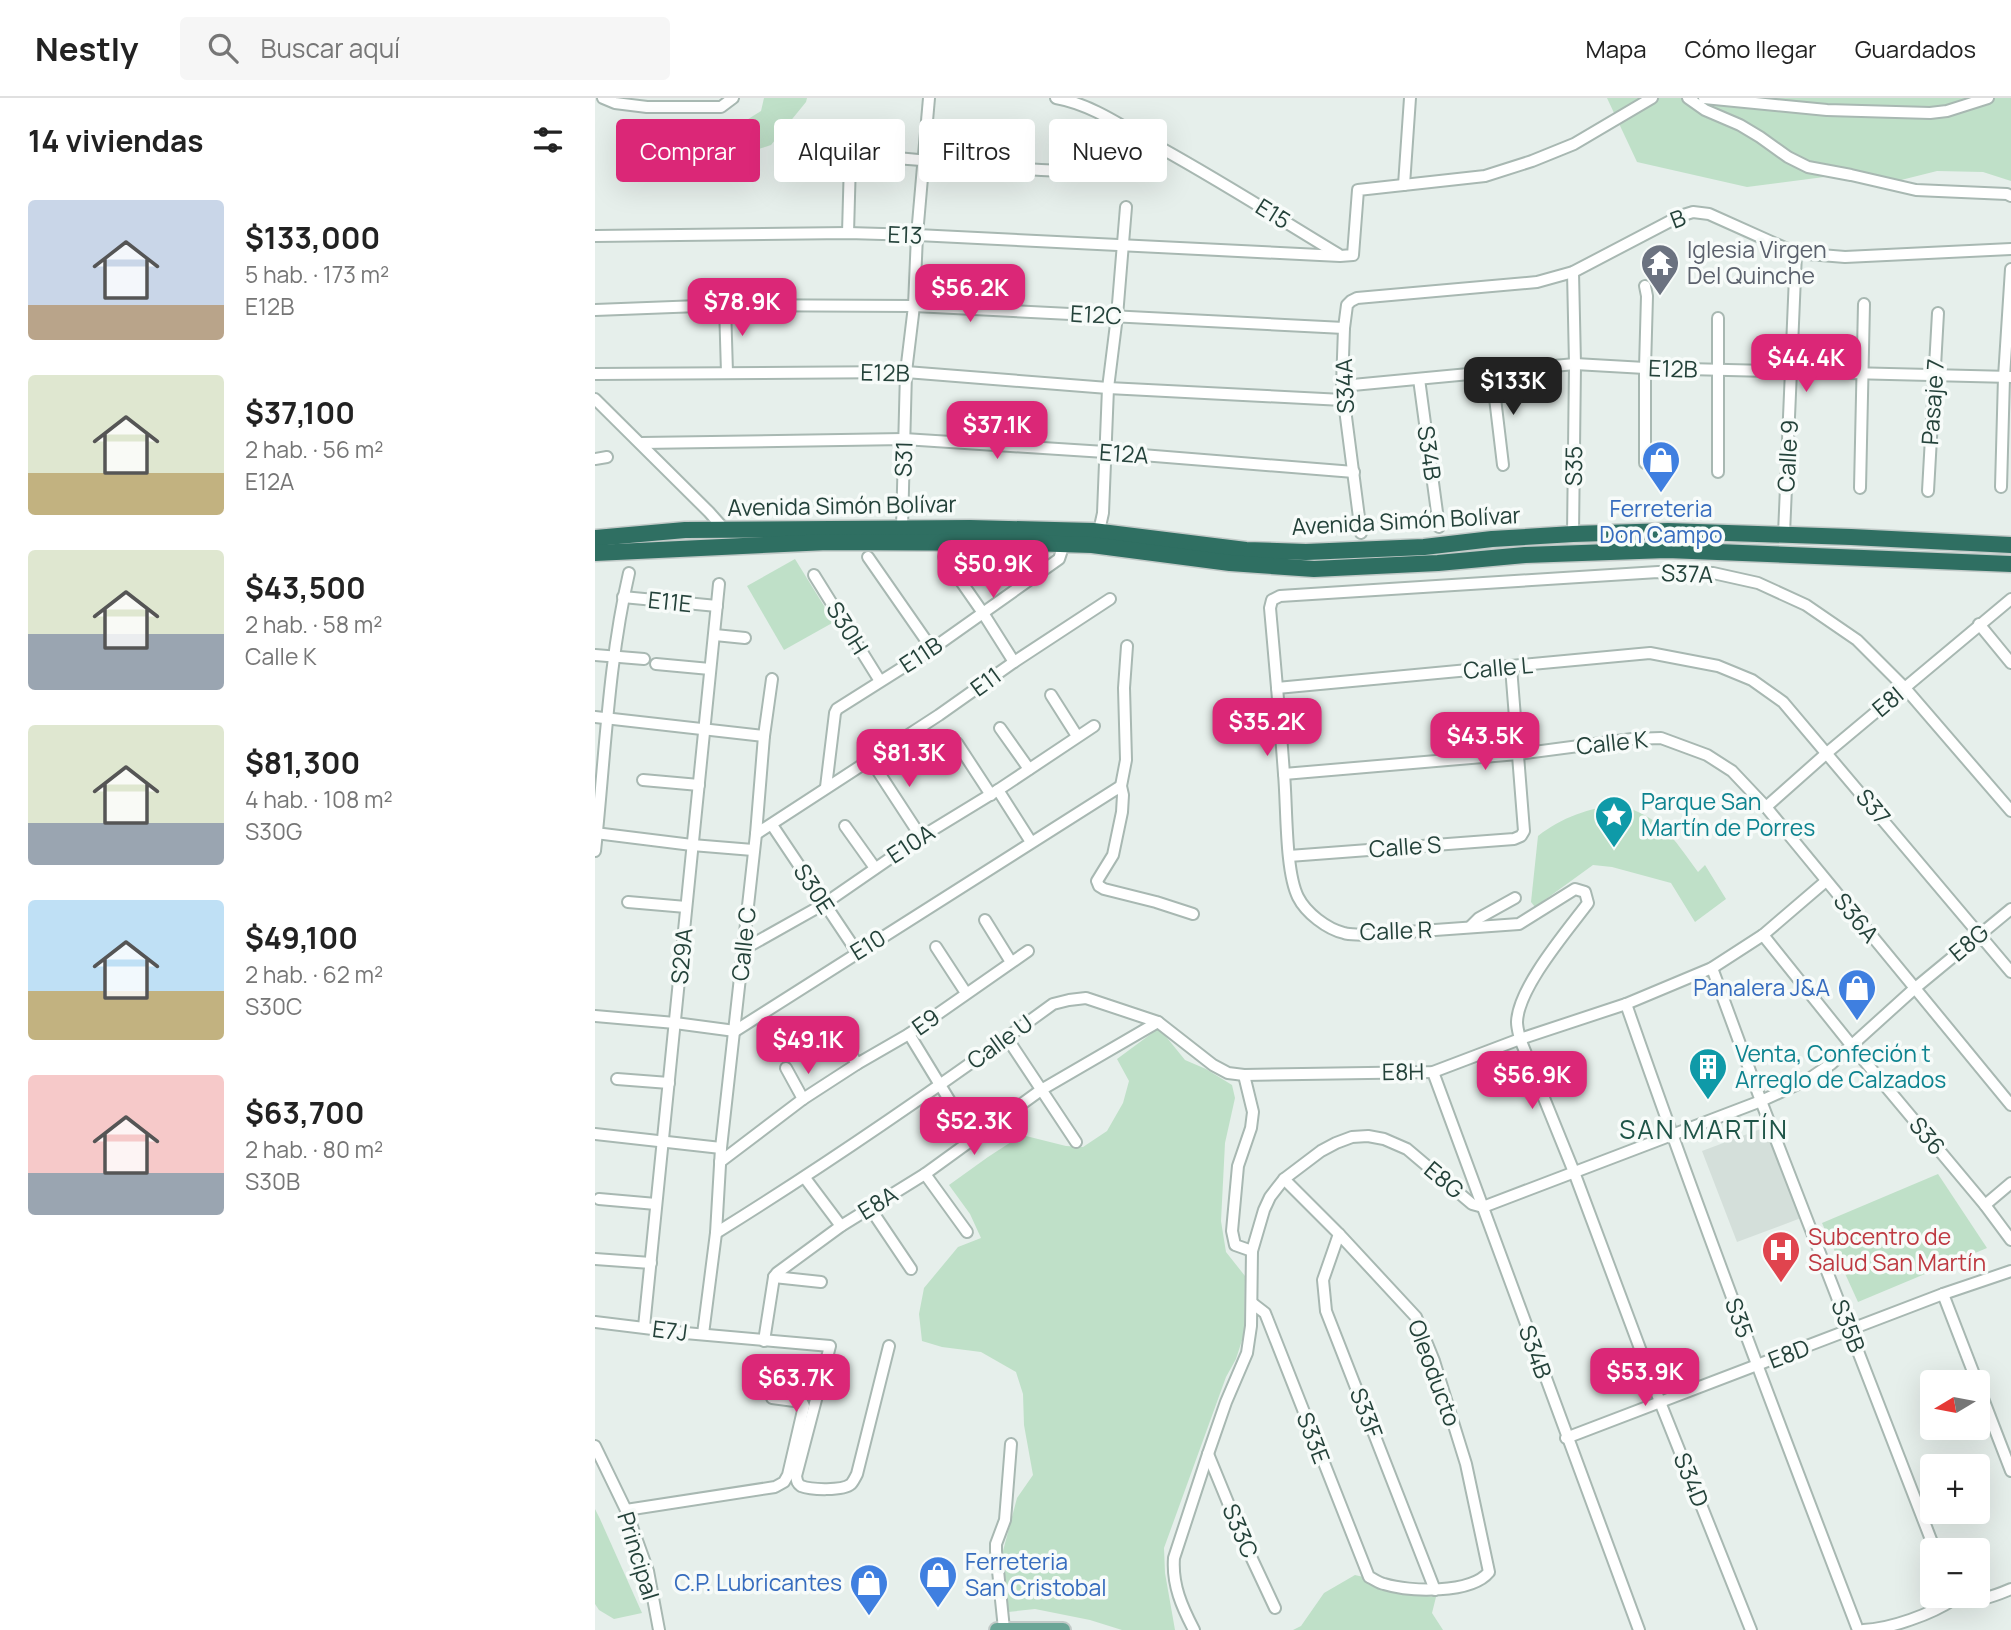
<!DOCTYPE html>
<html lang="es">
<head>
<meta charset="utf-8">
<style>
  body { margin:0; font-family:Manrope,sans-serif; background:#f6f6f6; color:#222; height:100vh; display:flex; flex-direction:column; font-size:26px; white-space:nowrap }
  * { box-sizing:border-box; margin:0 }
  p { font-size:23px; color:#767676 }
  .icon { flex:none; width:38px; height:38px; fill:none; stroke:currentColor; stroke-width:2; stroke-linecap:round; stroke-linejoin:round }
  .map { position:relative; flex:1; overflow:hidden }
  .panel { display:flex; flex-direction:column; background:#fff; width:595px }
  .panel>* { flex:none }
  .top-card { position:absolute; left:21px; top:21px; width:665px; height:63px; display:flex; gap:14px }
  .needle { width:46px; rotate:260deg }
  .fabs { position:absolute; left:1325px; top:1272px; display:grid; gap:14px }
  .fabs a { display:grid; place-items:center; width:70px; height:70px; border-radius:7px; background:#fff; box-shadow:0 7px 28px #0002; font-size:35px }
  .price { position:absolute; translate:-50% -60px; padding:0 16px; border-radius:14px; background:#db2777; color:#fff; font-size:23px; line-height:46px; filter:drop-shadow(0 2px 4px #0008) }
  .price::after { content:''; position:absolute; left:50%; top:42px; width:21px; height:16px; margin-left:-10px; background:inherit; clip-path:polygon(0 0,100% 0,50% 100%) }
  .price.on { background:#222; color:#fff }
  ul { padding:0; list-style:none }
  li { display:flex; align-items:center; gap:21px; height:175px; padding:0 28px }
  li span { display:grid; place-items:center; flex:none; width:196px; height:140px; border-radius:7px; color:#555 }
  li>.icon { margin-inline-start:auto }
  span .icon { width:84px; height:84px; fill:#fffc; stroke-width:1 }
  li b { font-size:30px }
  h2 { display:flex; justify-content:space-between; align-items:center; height:84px; padding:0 28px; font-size:30px }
  .chip { padding:0 24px; border-radius:7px; background:#fff; box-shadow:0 7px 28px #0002; font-size:24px; line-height:63px }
  .chip.on { background:#db2777; color:#fff }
  header { display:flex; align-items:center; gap:42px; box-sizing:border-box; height:98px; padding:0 35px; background:#fff; border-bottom:2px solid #e0e0e0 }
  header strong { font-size:33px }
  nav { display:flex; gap:38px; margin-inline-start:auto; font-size:24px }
  .search { width:490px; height:63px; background:#f6f6f6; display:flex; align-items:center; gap:18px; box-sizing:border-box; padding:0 24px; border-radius:7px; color:#767676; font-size:26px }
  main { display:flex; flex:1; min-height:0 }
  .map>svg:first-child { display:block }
  .built { fill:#d4dfda }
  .green { fill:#bfe0c8 }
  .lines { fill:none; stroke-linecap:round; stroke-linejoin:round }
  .minor-casing { stroke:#a8b8b2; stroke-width:14 }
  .major-casing { stroke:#c2cac8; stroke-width:18 }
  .highway-casing { stroke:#c2cac8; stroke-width:19 }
  .minor { stroke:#fff; stroke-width:10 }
  .major { stroke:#6aa596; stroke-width:14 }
  .highway { stroke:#2f6f62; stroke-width:16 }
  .labels { text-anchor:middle; stroke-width:7; stroke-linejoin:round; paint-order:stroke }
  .street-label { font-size:23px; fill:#24423a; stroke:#f7fbf9 }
  .worship-label { font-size:23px; fill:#5b616d; stroke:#f7fbf9; text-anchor:start }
  .shop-label { font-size:23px; fill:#366cbe; stroke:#f7fbf9; text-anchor:end }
  .culture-label { font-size:23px; fill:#0d838f; stroke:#f7fbf9; text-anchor:start }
  .health-label { font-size:23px; fill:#be3a42; stroke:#f7fbf9; text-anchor:start }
  .quarter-label { font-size:26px; letter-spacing:2px; fill:#1f5548; stroke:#f7fbf9 }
</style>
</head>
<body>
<header>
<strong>Nestly</strong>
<div class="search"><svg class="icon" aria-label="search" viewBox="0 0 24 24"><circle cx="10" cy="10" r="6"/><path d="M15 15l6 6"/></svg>Buscar aquí</div>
<nav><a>Mapa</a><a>Cómo llegar</a><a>Guardados</a></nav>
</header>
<main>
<section class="panel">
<h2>14 viviendas<svg class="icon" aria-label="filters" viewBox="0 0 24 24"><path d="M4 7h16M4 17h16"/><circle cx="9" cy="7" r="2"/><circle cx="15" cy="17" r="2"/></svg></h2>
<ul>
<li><span style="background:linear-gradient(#c9d6e8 75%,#b9a48a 0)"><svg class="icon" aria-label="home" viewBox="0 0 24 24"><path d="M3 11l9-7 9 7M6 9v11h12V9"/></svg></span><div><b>$133,000</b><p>5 hab. · 173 m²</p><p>E12B</p></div></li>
<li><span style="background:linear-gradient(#dfe7d0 70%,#c2b280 0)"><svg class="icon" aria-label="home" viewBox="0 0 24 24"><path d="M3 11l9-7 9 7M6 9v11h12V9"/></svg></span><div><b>$37,100</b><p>2 hab. · 56 m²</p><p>E12A</p></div></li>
<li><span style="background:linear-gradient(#dfe7d0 60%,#9aa5b1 0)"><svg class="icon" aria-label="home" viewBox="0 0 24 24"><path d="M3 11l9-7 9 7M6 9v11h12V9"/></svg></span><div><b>$43,500</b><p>2 hab. · 58 m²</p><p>Calle K</p></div></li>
<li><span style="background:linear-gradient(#dfe7d0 70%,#9aa5b1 0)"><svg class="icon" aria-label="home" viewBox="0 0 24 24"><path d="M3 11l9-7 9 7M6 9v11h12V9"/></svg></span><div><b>$81,300</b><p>4 hab. · 108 m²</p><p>S30G</p></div></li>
<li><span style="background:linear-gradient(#bfe0f5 65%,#c2b280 0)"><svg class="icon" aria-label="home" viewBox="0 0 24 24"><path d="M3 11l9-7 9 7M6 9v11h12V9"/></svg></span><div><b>$49,100</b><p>2 hab. · 62 m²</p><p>S30C</p></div></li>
<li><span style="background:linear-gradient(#f6c9c9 70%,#9aa5b1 0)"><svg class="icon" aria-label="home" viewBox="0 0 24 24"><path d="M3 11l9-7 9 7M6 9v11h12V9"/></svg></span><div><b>$63,700</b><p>2 hab. · 80 m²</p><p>S30B</p></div></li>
</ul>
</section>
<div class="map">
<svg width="1416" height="1532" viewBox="0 0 1416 1532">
  <rect width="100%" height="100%" fill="#e6efeb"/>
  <path class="built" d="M1171,1029L1206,1120L1142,1144L1107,1053Z"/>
  <g class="green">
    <path d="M169,0H212L211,4L176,47L110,69L72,42L118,43L166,13Z"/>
    <path d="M1012,0H1416V83L1388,74L1342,73L1294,85L1237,78L1152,89L1042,64Z"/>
    <path d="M200,461L239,524L189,552L152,488Z"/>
    <path d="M1023,706C1068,721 1076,737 1103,774L1110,767L1131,801L1100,824L1076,785L1017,769L998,767L940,809L936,804L943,738C967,719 993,711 1023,706Z"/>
    <path d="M564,930L590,962L611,971L637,987L640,1000L630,1045L626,1123L631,1154L650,1178L649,1236L641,1261L631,1279L569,1450L570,1475L580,1532H527L495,1522L440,1511L413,1514L408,1453L422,1400L438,1377L429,1327L428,1296L421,1274L386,1254L347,1249L327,1243L324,1216L329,1190L363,1149L386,1140L375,1116L354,1087L393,1059L427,1037L471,1048L488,1049L512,1033L528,1005L534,983L522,961Z"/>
    <path d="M1343,1076L1392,1150L1263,1204L1227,1125Z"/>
    <path d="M0,1411L5,1421L47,1515L19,1521L4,1512L0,1506Z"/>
    <path d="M760,1477L814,1490L815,1496L841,1499L837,1515L848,1532H698L706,1528L729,1495Z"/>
  </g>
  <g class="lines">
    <defs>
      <g id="minor">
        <path d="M8,0L20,5L52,9H126L138,0"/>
        <path d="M461,0C495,6 524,26 553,43C618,78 680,118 743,156"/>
        <path d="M1093,0L1110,12L1145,27L1165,39L1193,59L1213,69L1256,77L1321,92L1412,96L1416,98"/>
        <path d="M1109,0L1232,12L1335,15L1352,13L1393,0"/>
        <path d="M809,87L815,0"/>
        <path d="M253,135L255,63L259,57C328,61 397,70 467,73"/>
        <path d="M0,138L253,135L322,137L745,158L758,157L763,92L890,78L937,63L979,46L1057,0"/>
        <path d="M978,174L980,266L978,436"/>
        <path d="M1050,188L1052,198L1050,270V365"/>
        <path d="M130,207L132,275"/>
        <path d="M0,212L130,207L319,208L749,230"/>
        <path d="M1123,220V374"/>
        <path d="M897,275L908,367"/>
        <path d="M0,276L311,274L513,290L748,302"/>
        <path d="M824,281L844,429"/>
        <path d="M747,288L980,266L1050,270L1416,279"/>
        <path d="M0,301L114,414L130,432"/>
        <path d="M46,345L309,341L510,354L759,374"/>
        <path d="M0,361L12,359"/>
        <path d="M1406,389L1409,279L1416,171"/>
        <path d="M1265,390L1269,206"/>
        <path d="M1333,393L1343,215"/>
        <path d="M307,430L311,274L319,208L322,137L334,0"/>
        <path d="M504,433L508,415L513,290L522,218L531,109"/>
        <path d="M766,435L747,288L749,230L752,207L756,203L762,200L942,184L978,174L1085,118L1098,114L1114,116L1201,155L1250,159L1416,151"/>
        <path d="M1189,436L1201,155"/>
        <path d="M273,459L337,551"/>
        <path d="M349,459L388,515L419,564"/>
        <path d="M219,477L285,583"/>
        <path d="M28,499L122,508"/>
        <path d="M1384,526L1416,565"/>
        <path d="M120,537L150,540"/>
        <path d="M532,548L529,590L531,662L526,688L528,697L527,714L518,757L502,783L504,788L509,791L561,804L598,816"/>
        <path d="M0,557L49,561"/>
        <path d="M61,566L115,571"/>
        <path d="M682,590L1055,555L1123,568L1157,582L1188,604L1416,874"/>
        <path d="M456,597L482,638"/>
        <path d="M0,619L169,638"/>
        <path d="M405,630L434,671"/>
        <path d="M362,645L396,697"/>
        <path d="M275,661L326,739"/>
        <path d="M689,676L923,656L1037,641L1066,640L1112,657L1137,673L1171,709L1416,1007"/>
        <path d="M48,682L104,687"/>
        <path d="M231,689L240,615L242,611L337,551L464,461L469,446"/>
        <path d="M403,692L436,744"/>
        <path d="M1171,709L1233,654L1416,501"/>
        <path d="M177,727L262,854"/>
        <path d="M250,728L280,770"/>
        <path d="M0,735L97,747L158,752"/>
        <path d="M161,736L344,617L419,564L515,501"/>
        <path d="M0,753C10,661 13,565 34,475"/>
        <path d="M694,758L919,741L926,738L929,733L916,569"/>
        <path d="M33,804L91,809"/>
        <path d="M390,822L416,864"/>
        <path d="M875,829L884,820L920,800"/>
        <path d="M1168,837L1257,948L1390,1107L1416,1142"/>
        <path d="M341,849L371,895"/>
        <path d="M149,851L229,806L326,739L403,692L499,628"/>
        <path d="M1117,870L1166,1003L1340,1452"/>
        <path d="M1031,906C1104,1116 1183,1324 1263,1532"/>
        <path d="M0,918L80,925L140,933L526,688"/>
        <path d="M243,934L262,966"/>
        <path d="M314,936L378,1041"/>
        <path d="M412,940L481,1044"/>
        <path d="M191,970L208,1001"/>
        <path d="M838,974L1044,1532"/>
        <path d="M649,977L658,1014L656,1030L643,1068L637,1133L640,1147L657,1153"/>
        <path d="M22,981L74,985"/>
        <path d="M0,1036L126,1050"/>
        <path d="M125,1064L208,1001L262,966L314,936L433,853"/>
        <path d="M330,1076L372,1134"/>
        <path d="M210,1080L246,1128"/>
        <path d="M4,1101L61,1106"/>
        <path d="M1390,1107L1416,1085"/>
        <path d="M275,1110L316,1171"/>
        <path d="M121,1135C237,1063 348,986 458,906L474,902L491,900L563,924L618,967L633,975L649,977L838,974L925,941L1031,906L1117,870L1168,837L1231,783"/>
        <path d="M744,1136L728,1182L731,1213L840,1492"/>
        <path d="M0,1161L56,1165"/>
        <path d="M179,1179L226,1184"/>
        <path d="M1348,1196L1382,1284"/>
        <path d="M657,1205L670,1215L774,1479C779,1481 784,1485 789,1486C815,1494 876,1496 894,1474L871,1366L839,1263L821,1219L744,1136L689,1081"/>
        <path d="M0,1224L90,1235L235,1248L201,1378C202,1383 202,1385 206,1388C216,1392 248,1393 256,1386C257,1385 261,1378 262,1376L294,1248"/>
        <path d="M49,1229L124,486"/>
        <path d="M108,1236L121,1135L126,1050L161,736L169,638L177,581"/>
        <path d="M169,1243L179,1179L182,1175L246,1128L330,1076L446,992L563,924"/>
        <path d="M1382,1285L1416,1373"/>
        <path d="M971,1340L1348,1196L1416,1173"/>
        <path d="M0,1348L31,1412L53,1473L64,1532"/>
        <path d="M613,1356L650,1446L680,1510"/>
        <path d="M31,1412L180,1389L189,1384L193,1377L209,1308L207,1304L177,1300"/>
        <path d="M409,1531L401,1453V1446L410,1422L416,1346"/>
        <path d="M599,1532C587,1509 577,1487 579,1460L613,1356L631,1304L652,1255L656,1228L657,1153L669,1112L675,1099L689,1081L726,1053L741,1045L757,1039L773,1038L789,1041L812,1051L877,1106L888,1109L1166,1003L1214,981L1236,966L1319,891L1416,811"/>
        <path d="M1156,1532L1065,1304L979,1074L925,941C924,936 922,930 922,924C923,890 972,833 993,805L990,794L980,791L924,826L770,837C763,836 755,837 749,835C732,831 711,815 703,799C690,773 692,708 689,676C685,621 680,566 675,510L677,502L685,498L1063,474L1118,475L1163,485L1211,507L1262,542L1310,590L1416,713"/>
        <path d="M1268,1532C1295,1531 1337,1516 1359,1501C1382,1504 1395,1500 1416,1491"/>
      </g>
      <path id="major" d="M402,1532H468"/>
      <g id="highway">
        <path d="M0,440L90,432L375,430L498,433L651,452L711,454L829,449L897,441L978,436L1073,433L1256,439L1416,447"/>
        <path d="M0,455L233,444L433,445L497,447L635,465L719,471L843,465L930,457L1072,452L1416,466"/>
      </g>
    </defs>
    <use href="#minor" class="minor-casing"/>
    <use href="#major" class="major-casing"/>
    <use href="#highway" class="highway-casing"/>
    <use href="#minor" class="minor"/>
    <use href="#major" class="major"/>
    <use href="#highway" class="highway"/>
  </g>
  <defs>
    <symbol id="temple-pin" viewBox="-11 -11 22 30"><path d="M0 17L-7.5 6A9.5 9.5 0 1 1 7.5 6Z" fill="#6b7280" stroke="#f7fbf9"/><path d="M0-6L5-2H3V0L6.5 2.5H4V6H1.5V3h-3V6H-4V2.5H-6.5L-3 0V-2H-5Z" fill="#fff"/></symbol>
    <symbol id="shop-pin" viewBox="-11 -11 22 30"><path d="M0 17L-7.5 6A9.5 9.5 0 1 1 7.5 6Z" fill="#3f7fe0" stroke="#f7fbf9"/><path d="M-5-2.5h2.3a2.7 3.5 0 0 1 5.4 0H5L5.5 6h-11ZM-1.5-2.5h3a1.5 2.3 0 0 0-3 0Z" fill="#fff"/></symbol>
    <symbol id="sight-pin" viewBox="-11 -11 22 30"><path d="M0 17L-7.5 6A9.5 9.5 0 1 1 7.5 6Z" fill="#0f9aa8" stroke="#f7fbf9"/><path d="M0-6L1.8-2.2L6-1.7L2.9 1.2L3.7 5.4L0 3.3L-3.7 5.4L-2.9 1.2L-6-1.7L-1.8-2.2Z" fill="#fff"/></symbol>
    <symbol id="building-pin" viewBox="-11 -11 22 30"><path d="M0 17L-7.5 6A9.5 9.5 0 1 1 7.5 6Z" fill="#0f9aa8" stroke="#f7fbf9"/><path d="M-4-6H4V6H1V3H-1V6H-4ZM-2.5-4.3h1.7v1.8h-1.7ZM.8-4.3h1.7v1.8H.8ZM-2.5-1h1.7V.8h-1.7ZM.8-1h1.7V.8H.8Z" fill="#fff"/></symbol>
    <symbol id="hospital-pin" viewBox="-11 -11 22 30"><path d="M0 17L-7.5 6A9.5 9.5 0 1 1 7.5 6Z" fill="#e0444e" stroke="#f7fbf9"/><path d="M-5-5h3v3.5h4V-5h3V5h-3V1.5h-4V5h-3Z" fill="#fff"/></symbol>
  </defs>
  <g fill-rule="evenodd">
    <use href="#temple-pin" x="1043" y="143" width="44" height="60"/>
    <use href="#shop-pin" x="1044" y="340" width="44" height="60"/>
    <use href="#sight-pin" x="997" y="695" width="44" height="60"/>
    <use href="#shop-pin" x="1240" y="868" width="44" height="60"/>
    <use href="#building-pin" x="1091" y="947" width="44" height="60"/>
    <use href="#hospital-pin" x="1164" y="1130" width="44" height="60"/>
    <use href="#shop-pin" x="321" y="1455" width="44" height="60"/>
    <use href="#shop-pin" x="252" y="1463" width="44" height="60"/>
  </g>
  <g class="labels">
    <g class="street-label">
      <text transform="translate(678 116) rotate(32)" y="8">E15</text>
      <text transform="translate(1083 121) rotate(-21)" y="8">B</text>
      <text transform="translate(310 137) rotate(2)" y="8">E13</text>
      <text transform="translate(501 217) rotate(3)" y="8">E12C</text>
      <text transform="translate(1078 271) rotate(2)" y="8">E12B</text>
      <text transform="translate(290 275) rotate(1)" y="8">E12B</text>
      <text transform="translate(750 288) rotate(-92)" y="8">S34A</text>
      <text transform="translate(1338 304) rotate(-86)" y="8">Pasaje 7</text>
      <text transform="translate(834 355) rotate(82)" y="8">S34B</text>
      <text transform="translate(529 356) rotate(4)" y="8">E12A</text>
      <text transform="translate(1193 358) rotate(-87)" y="8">Calle 9</text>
      <text transform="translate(309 361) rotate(-88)" y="8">S31</text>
      <text transform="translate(979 368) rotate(-89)" y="8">S35</text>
      <text transform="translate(247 408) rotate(-1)" y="8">Avenida Simón Bolívar</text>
      <text transform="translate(811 423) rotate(-3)" y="8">Avenida Simón Bolívar</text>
      <text transform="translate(1092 476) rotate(2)" y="8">S37A</text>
      <text transform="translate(75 504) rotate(6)" y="8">E11E</text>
      <text transform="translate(252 530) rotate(58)" y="8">S30H</text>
      <text transform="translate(326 557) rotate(-33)" y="8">E11B</text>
      <text transform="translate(903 570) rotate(-5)" y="8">Calle L</text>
      <text transform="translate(391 584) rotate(-36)" y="8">E11</text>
      <text transform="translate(1293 604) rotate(-40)" y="8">E8I</text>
      <text transform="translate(1017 645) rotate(-6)" y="8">Calle K</text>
      <text transform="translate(1278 709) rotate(50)" y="8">S37</text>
      <text transform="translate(316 746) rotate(-33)" y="8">E10A</text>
      <text transform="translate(810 749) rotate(-4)" y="8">Calle S</text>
      <text transform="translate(219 791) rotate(57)" y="8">S30E</text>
      <text transform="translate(1261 820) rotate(51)" y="8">S36A</text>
      <text transform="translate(801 833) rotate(-2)" y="8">Calle R</text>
      <text transform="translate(1374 845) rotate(-40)" y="8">E8G</text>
      <text transform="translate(149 846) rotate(-84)" y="8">Calle C</text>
      <text transform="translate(273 847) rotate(-32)" y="8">E10</text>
      <text transform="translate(87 858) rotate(-85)" y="8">S29A</text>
      <text transform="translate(331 924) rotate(-35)" y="8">E9</text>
      <text transform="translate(405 944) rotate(-36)" y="8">Calle U</text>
      <text transform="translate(808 974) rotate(-1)" y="8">E8H</text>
      <text transform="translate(1332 1038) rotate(50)" y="8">S36</text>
      <text transform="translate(849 1082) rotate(40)" y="8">E8G</text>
      <text transform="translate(283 1105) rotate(-32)" y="8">E8A</text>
      <text transform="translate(1144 1220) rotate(70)" y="8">S35</text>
      <text transform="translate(1253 1228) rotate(69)" y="8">S35B</text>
      <text transform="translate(75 1233) rotate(7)" y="8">E7J</text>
      <text transform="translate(940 1254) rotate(70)" y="8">S34B</text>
      <text transform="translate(1194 1256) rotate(-21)" y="8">E8D</text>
      <text transform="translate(839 1275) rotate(70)" y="8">Oleoducto</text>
      <text transform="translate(771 1315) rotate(69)" y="8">S33F</text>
      <text transform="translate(718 1340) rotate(69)" y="8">S33E</text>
      <text transform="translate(1096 1382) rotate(68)" y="8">S34D</text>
      <text transform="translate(645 1433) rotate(67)" y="8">S33C</text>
      <text transform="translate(43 1458) rotate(73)" y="8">Principal</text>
    </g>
    <g class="worship-label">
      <text x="1092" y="160">Iglesia Virgen<tspan x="1092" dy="26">Del Quinche</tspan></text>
    </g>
    <g class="shop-label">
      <text x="1066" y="419" text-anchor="middle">Ferreteria<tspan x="1066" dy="26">Don Campo</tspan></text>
      <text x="1235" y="898">Panalera J&amp;A</text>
      <text x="370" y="1472" text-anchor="start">Ferreteria<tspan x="370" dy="26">San Cristobal</tspan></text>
      <text x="247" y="1493">C.P. Lubricantes</text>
    </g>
    <g class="culture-label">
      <text x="1046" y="712">Parque San<tspan x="1046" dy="26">Martín de Porres</tspan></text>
      <text x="1140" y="964">Venta, Confeción t<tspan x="1140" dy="26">Arreglo de Calzados</tspan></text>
    </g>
    <g class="health-label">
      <text x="1213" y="1147">Subcentro de<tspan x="1213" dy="26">Salud San Martín</tspan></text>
    </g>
    <g class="quarter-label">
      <text x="1109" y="1041">SAN MARTÍN</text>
    </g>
  </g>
</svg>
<div class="fabs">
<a><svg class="needle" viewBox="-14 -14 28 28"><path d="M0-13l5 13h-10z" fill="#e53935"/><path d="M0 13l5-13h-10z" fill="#767676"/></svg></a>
<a>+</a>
<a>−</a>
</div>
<b class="price" style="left:375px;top:226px">$56.2K</b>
<b class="price" style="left:147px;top:240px">$78.9K</b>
<b class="price" style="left:1211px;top:296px">$44.4K</b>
<b class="price on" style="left:918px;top:319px">$133K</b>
<b class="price" style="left:402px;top:363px">$37.1K</b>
<b class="price" style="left:398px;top:502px">$50.9K</b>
<b class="price" style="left:672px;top:660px">$35.2K</b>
<b class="price" style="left:890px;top:674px">$43.5K</b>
<b class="price" style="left:314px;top:691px">$81.3K</b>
<b class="price" style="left:213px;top:978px">$49.1K</b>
<b class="price" style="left:937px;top:1013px">$56.9K</b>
<b class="price" style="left:379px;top:1059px">$52.3K</b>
<b class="price" style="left:1050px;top:1310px">$53.9K</b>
<b class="price" style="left:201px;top:1316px">$63.7K</b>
<div class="top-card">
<a class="chip on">Comprar</a>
<a class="chip">Alquilar</a>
<a class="chip">Filtros</a>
<a class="chip">Nuevo</a>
</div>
</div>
</main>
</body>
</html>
